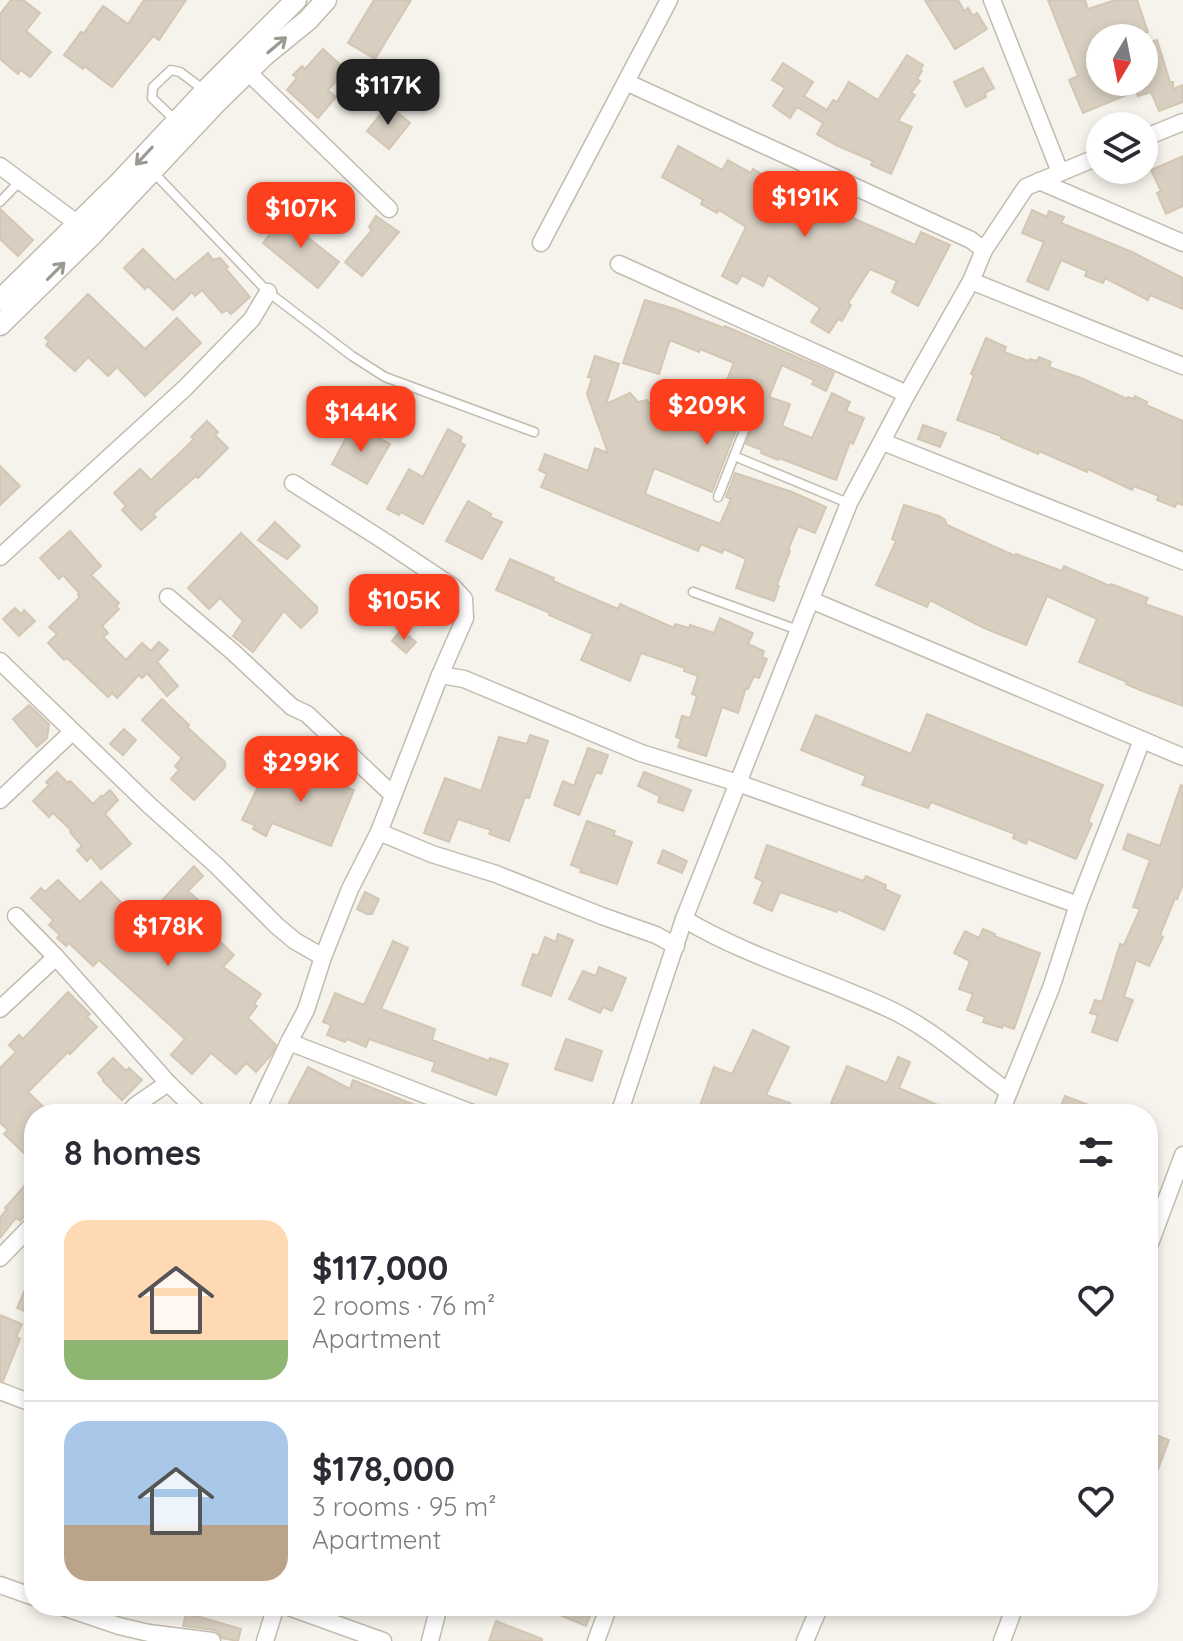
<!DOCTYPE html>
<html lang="en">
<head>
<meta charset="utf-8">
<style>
  body { margin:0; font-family:Quicksand,sans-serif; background:#f2f2f3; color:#2b2b33; height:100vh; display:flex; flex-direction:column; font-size:30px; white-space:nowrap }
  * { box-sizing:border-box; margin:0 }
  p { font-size:26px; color:#7c7c81 }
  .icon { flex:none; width:44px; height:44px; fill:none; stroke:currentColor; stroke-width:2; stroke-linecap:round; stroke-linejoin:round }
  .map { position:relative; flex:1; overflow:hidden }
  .details { position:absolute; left:24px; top:1104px; width:1134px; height:512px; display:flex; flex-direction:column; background:#fff; border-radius:32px; box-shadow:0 4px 12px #0003 }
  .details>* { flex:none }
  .needle { width:52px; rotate:190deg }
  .controls { position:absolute; left:1086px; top:24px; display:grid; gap:16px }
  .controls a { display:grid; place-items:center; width:72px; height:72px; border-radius:50%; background:#fff; box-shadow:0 4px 12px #0003; font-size:40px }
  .price { position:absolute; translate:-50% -68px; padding:0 18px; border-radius:16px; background:#fc3f1d; color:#fff; font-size:26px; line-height:52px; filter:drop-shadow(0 2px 4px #0008) }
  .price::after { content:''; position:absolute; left:50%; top:48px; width:24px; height:18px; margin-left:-12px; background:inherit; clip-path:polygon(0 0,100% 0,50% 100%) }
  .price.selected { background:#222; color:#fff }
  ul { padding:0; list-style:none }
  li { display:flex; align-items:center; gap:24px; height:200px; padding:0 40px }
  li+li { border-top:2px solid #e1e1e2 }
  li span { display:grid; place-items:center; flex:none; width:224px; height:160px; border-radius:24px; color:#555 }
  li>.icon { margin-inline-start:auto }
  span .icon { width:96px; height:96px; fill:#fffc; stroke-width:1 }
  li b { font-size:34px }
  h2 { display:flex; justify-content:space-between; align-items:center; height:96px; padding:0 40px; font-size:34px }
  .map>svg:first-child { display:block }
  .building { fill:#d8cfc1; stroke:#d3c7b4; stroke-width:2 }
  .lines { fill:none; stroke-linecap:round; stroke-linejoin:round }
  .service-casing { stroke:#c2bbae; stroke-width:11 }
  .minor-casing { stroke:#c2bbae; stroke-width:19 }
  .tertiary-casing { stroke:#c2bbae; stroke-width:23 }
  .service { stroke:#fff; stroke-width:8 }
  .minor { stroke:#fff; stroke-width:16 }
  .tertiary { stroke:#fff; stroke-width:20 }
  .oneway { stroke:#9c9892 }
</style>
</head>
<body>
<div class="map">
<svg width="1183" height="1641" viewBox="0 0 1183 1641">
  <rect width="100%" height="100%" fill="#f6f3ec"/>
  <g class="building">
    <path d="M11,0H23L40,13L26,31L51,52L30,77L21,70L18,74L0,59V14Z"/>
    <path d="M144,0H186L159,40L153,36L112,87L84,66L83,69L64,55L81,32L84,33L103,6L128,24Z"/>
    <path d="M374,0H411L375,59L348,43Z"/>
    <path d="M925,0H958L964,11L968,8L973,16L977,13L987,29L955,49Z"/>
    <path d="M1048,0H1085L1088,9L1115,0H1137L1148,32L1129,38H1100V82H1144V44L1157,40L1170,82H1173V89L1183,85V102L1159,111L1151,92L1138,96L1136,91L1083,113L1069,80L1078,76Z"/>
    <path d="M323,49L346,70L328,90L336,97L318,118L287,90L297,78L293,75L302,66L305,69Z"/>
    <path d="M907,55L923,65L920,70L922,71L917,79L920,81L911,93L915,95L898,121L912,127L891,174L871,165L873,161L836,145L817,134L823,123L797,107L790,118L773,106L785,88L772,80L783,63L813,82L804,96L827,110L833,100L837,102L849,82L878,100Z"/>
    <path d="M983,68L994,88L985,93L986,97L966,107L954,82Z"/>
    <path d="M388,105L410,123L389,149L367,131Z"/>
    <path d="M678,146L722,170L728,160L751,173L753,169L777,183L778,180L812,198L864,223L915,245L921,232L950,245L918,306L892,292L897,281L870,269L848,303L851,305L842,321L838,319L829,333L811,322L820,308L768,275L763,286L742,275L737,284L722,276L746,227L719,210L717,213L701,204L703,200L662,177Z"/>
    <path d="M1183,156V206L1166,214L1157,193L1161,191L1151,170Z"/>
    <path d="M0,209L33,240L18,256L0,239Z"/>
    <path d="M1032,210L1047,217L1049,211L1064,217L1061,223L1132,252L1183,278V309L1150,295L1148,300L1105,278L1103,283L1085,276L1087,271L1061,260L1048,290L1027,281L1044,242L1022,233Z"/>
    <path d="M287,212L310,230L306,236L339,262L318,288L263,243Z"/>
    <path d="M376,216L399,232L362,276L345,262L372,230L369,227Z"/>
    <path d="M143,249L175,281L208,253L213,260L220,258L228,267L226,269L250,297L231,314L227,310L222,313L202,290L195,296L192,292L173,310L148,286L145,289L124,268Z"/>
    <path d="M88,294L145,349L177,318L201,343L145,396L117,367L108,376L88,357L75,371L46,345L49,341L45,338Z"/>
    <path d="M645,300L675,309L724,328L725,326L834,373L826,391L812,384L814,380L782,365L769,397L790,404L782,426L812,438L832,393L850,402L846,411L864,418L853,444L850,442L836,480L779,458L778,460L761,453L762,450L746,444L756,418L754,413L749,411L742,415L712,492L654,468L645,494L720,524L731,499L726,497L735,473L792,492L826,507L815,533L798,526L788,550L790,551L777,585L779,586L774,601L736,588L746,559L724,549L722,553L701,544L698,551L541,487L547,474L539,470L545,454L588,471L595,448L608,453L587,394L592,378L588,377L595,356L619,364L606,404L630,393L638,402L647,400L654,409L665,406L673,408L681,385L719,399L734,363L700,349L699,352L670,340L659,374L623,363Z"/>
    <path d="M986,338L1006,347L1004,352L1029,361L1030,359L1037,361L1039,357L1051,362L1049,367L1081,378L1127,399L1128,397L1134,399L1135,396L1147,402L1146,405L1183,421V505L1177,503L1175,507L1157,500L1159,496L1134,486L1132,490L1088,469L1087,472L1039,451L1038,454L1001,438V436L957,420L974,375L971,374Z"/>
    <path d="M207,421L218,432L215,435L228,448L198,478L196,476L153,514L156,517L141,530L122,510L126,506L114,493L140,469L151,480L185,448L194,439L191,437Z"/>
    <path d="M353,425L390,444L367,484L332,464Z"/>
    <path d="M923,425L946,433L940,447L918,439Z"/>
    <path d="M448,429L462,437L460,442L465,445L423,524L401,512L399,515L387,509L409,469L423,477Z"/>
    <path d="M0,466L20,486L0,505Z"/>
    <path d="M468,501L491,514L490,517L502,522L482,559L446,541Z"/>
    <path d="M904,505L939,516L945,520L947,525L1015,556L1016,554L1062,571L1064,566L1110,586L1111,584L1148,598L1145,604L1183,617V706L1140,690L1126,684L1127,682L1079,662L1097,619L1047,596L1026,645L984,628L930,600L927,607L876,585L896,541L892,539Z"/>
    <path d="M275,522L300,546L287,559L258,540Z"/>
    <path d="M70,531L101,566L91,575L119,603L116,606L119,609L102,626L108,633L103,637L126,660L142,643L151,651L159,642L168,650L157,662L178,686L167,696L147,673L142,678L139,675L117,698L112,693L108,697L67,658L64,660L48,643L57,634L49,627L80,597L78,595L80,594L63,575L59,579L40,558Z"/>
    <path d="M241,533L317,607V612L301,628L284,611L253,652L233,636L243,621L220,598L209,609L188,588Z"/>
    <path d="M510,559L554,578L553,581L618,609L620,604L674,628L675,624L689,628L690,625L714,633L720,618L753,633L748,644L764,651L762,657L767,659L759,678L754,676L748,689L746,688L738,713L722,707L706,756L678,747L681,739L676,737L682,716L690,718L697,696L692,694L698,676L684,671L685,668L641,653L630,681L581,660L593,634L549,615L550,613L496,590Z"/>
    <path d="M15,608L21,614L24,610L35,621L19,636L3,619Z"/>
    <path d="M401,630L416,642L406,653L392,641Z"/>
    <path d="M162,699L189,725L187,727L225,762V767L194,800L171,779L179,770L175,766L182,758L142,720Z"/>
    <path d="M29,705L49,724L47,738L37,747L13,719Z"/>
    <path d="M927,714L1103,785L1088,822L1092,824L1076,859L1028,839L1026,844L1013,838L1015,834L931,802L928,808L862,785L866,776L801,750L816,715L911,754Z"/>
    <path d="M124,729L136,740L123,755L110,744Z"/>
    <path d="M530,735L548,741L529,798L525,797L509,841L489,834L491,830L458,819L449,842L424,833L445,778L481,791L499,737L527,744Z"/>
    <path d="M320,746L332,753L322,778L354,790L331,846L272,823L266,836L253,829L255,825L242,820L265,772L301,790Z"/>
    <path d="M588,748L608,755L601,774L596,772L579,815L554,805L563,781L574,786Z"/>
    <path d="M57,772L68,783L70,781L93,804L101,796L102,797L110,790L118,800L105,814L131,844L101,869L91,857L87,861L77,850L82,846L70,832L72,831L53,813L49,817L33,801L49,785L46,782Z"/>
    <path d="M644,772L691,790L683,811L658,802L660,796L638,786Z"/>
    <path d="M1181,785L1183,786V884L1177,899L1175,898L1160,935L1163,937L1149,966L1136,960L1124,997L1133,1000L1117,1041L1092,1032L1098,1015L1090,1013L1095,1000L1102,1002L1120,944L1124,945L1140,909L1133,907L1150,860L1123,849L1128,834L1160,846Z"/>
    <path d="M587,821L615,831L613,835L632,842L617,884L580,872L582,869L571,865Z"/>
    <path d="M767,845L863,881L866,876L886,885L885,889L900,896L884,930L838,909L837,912L780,892L772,911L754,903L763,881L755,878Z"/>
    <path d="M663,850L687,861L682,873L658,863Z"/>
    <path d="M194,866L203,876L188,891L205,906L203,908L213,917L204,926L234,955L223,967L261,994L254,1004L257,1006L248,1018L276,1045L271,1055L256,1072L246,1063L236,1074L211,1053L192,1074L171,1055L185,1039L99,960L93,966L69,943L66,946L57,938L60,935L49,925L53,920L31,898L41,888L45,892L58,880L80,902L101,882L141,923Z"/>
    <path d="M365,892L379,899L372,914H367L357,909Z"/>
    <path d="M983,929L995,934L994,936L1040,953L1014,1029L1003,1025L1002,1028L983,1022L985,1017L967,1010L973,994L959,989L970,961L954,953L965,931L979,938Z"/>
    <path d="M558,934L573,940L551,996L522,985L533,954L538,956L545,937L556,942Z"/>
    <path d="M393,941L408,948L381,1009L435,1029L432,1040L489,1061L490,1058L508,1064L496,1095L432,1071L435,1062L369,1039L366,1047L347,1039L345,1042L327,1035L331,1025L323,1022L335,993L364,1005Z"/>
    <path d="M599,967L626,978L612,1011L603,1007L600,1013L569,999L583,971L596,976Z"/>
    <path d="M68,992L90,1014L87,1017L97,1027L70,1054L68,1052L28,1092L51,1114H34V1163L4,1134L8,1130L0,1123V1068L16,1052L9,1045L19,1035L23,1039Z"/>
    <path d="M753,1030L789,1047L766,1095L790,1103L786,1114H754L729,1105L727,1110L722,1108L719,1114H705L698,1111L714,1067L732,1074Z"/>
    <path d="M566,1039L602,1051L592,1081L555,1069Z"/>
    <path d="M898,1057L910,1062L899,1088L958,1114H857L831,1103L847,1066L887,1083Z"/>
    <path d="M113,1058L126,1071L129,1068L142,1080L122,1100L103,1081L104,1080L98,1073Z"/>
    <path d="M308,1067L350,1089L353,1080L437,1114H283Z"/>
    <path d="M1065,1096L1109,1113V1114H1066L1059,1111Z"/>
    <path d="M34,1175V1206L20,1221L16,1218L0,1238V1218L7,1209L5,1208Z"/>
    <path d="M34,1269V1315L17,1308Z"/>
    <path d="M0,1315L22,1324L16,1337L20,1339L3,1381L0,1380Z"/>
    <path d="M1148,1432L1169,1440L1149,1493L1148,1492Z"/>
    <path d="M538,1606H594L586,1626Z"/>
    <path d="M186,1613L241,1629L238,1641L222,1638L219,1633L214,1630L183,1626Z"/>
    <path d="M496,1621L542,1639V1641H489Z"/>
  </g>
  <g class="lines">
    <defs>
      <g id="service">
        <path d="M175,120L152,98L153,87L171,70L180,72L204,90"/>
        <path d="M153,172L268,292L352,356L385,377L534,432"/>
        <path d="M0,202L20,181"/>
        <path d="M734,456L848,503"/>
        <path d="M718,497L749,418"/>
        <path d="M693,592L798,630"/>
      </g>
      <g id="minor">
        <path d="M992,0L1060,172"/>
        <path d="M248,72L389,209"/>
        <path d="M626,82L971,240L984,250"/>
        <path d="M1144,138L1183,122"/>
        <path d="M0,166L78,224"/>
        <path d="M1039,181L1183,243"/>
        <path d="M541,243L669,0"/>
        <path d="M619,264L907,394"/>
        <path d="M971,281L1183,366"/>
        <path d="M883,442L1183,561"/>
        <path d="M293,483L381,539L453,587L464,599L465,618L440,675L379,832"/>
        <path d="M0,557L185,388L252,319L268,292"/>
        <path d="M168,597L233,652L292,707L307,714L393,795"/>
        <path d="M811,600L1183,757"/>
        <path d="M0,661L149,805L217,866L277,926L295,941L323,957L350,889L379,832L432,854L496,874L602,916L656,935L676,946"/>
        <path d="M440,675L464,679L641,753L738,783L1078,905"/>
        <path d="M0,800L72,732"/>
        <path d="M16,916L56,957L168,1083L200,1114"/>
        <path d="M684,919C748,957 820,977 887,1008C932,1028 969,1064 1009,1092"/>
        <path d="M0,1009L56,957"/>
        <path d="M289,1042L475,1114"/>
        <path d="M128,1114L136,1105L168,1083"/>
        <path d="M255,1114L289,1042L306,1010L323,957"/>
        <path d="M619,1114L684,919L849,503L907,394L971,281L984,250L1026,187L1100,156"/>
        <path d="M1000,1114L1051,988L1078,905L1142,740"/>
        <path d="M1148,1249L1183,1155"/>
        <path d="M0,1258L34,1223"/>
        <path d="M0,1391L34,1404"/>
        <path d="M0,1585L34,1597"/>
        <path d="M60,1606L119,1626L149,1633L212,1641"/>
        <path d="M286,1606L383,1641"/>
        <path d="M265,1641L276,1606"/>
        <path d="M430,1641L439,1606"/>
        <path d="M596,1641L609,1606"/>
        <path d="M805,1641L820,1606"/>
        <path d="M1002,1641L1015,1606"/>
      </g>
      <g id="tertiary">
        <path d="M0,300L118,184L205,91L296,0"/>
        <path d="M0,325L93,234L217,102L265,55L308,20L326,0"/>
      </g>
    </defs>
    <use href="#service" class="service-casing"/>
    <use href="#minor" class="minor-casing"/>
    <use href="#tertiary" class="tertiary-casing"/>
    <use href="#service" class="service"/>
    <use href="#minor" class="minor"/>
    <use href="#tertiary" class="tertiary"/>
  </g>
  <defs><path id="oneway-shaft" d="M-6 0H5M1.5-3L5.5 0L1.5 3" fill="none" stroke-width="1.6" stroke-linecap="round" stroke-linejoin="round" transform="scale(2)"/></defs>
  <g class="oneway">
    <use href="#oneway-shaft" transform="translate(277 45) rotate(-40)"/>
    <use href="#oneway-shaft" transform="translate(144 156) rotate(133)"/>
    <use href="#oneway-shaft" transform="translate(56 271) rotate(-45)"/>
  </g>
</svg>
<div class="controls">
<a><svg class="needle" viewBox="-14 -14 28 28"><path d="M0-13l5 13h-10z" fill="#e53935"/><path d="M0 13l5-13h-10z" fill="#7c7c81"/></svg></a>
<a><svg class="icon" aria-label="layers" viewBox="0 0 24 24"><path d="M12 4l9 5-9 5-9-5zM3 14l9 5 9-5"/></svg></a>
</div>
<b class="price selected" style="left:388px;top:127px">$117K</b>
<b class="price" style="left:805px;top:239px">$191K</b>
<b class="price" style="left:301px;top:250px">$107K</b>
<b class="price" style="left:707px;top:447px">$209K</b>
<b class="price" style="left:361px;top:454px">$144K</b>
<b class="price" style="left:404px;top:642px">$105K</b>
<b class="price" style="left:301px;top:804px">$299K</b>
<b class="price" style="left:168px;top:968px">$178K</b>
<section class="details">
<h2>8 homes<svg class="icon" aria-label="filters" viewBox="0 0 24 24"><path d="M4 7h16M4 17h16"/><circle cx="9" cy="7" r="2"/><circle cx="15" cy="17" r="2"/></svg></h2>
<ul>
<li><span style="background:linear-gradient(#ffd9b3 75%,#8fb573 0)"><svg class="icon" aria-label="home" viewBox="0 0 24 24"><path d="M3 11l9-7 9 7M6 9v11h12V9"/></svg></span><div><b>$117,000</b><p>2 rooms · 76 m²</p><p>Apartment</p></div><svg class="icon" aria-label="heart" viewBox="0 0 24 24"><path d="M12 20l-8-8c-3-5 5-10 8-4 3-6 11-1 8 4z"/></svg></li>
<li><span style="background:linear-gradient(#a9c7e8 65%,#b9a48a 0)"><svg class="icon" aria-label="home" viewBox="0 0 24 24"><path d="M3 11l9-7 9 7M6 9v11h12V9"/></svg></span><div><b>$178,000</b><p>3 rooms · 95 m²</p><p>Apartment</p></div><svg class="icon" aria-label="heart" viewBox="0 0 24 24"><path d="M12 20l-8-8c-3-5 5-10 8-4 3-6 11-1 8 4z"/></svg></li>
</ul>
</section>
</div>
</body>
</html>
